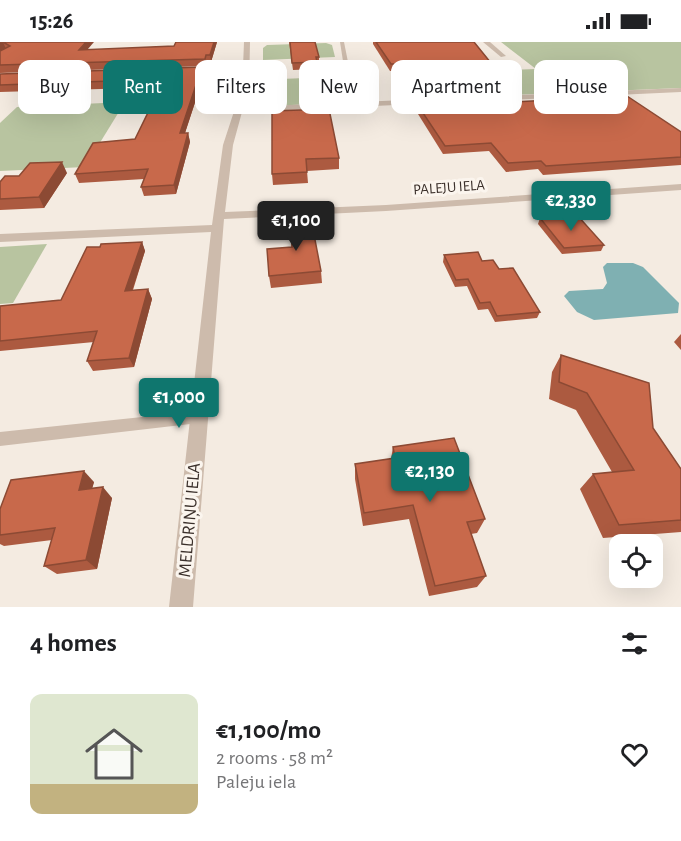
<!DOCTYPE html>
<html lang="en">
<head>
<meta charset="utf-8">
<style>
  body { margin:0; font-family:"Alegreya Sans",sans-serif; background:#f6f6f6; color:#202124; height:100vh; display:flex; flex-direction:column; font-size:22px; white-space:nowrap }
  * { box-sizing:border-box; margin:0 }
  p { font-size:20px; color:#757577 }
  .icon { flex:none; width:33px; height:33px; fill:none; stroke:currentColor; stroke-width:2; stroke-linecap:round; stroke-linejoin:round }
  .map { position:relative; height:565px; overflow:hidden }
  .drawer { display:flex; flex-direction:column; background:#fff; flex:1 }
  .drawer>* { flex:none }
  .top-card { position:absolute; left:18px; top:18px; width:645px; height:54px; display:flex; gap:12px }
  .fabs { position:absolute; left:609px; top:492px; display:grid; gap:12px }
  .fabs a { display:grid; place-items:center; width:54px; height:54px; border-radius:12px; background:#fff; box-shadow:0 6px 24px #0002; font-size:30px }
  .price { position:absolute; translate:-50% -51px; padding:0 14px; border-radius:6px; background:#0f766e; color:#fff; font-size:20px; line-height:39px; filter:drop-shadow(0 2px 3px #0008) }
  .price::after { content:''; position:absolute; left:50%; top:36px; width:18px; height:14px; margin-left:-9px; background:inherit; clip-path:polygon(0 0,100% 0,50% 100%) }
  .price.active { background:#222; color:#fff }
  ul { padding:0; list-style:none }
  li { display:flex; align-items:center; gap:18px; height:150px; padding:0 30px }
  li span { display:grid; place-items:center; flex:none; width:168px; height:120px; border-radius:12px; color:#555 }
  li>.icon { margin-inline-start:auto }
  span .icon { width:72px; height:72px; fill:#fffc; stroke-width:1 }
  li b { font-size:26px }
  h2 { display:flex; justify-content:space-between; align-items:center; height:72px; padding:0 30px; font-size:26px }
  .pill { padding:0 21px; border-radius:12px; background:#fff; box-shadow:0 6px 24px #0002; font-size:21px; line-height:54px }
  .pill.active { background:#0f766e; color:#fff }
  .status { display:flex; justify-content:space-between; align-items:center; height:42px; padding:0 30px; background:#fff; direction:ltr }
  .status svg { height:16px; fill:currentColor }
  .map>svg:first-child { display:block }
  .green { fill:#b8c4a0 }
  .water { fill:#7fb0b2 }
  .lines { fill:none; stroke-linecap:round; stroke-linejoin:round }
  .service { fill:#cdbbac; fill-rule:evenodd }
  .minor { fill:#cdbbac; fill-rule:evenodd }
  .wall { fill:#ac5a40 }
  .shaded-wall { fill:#8c4a34 }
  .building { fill:#c8694b; stroke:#8c4a34; stroke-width:1.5 }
  .labels { text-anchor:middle; stroke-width:6; stroke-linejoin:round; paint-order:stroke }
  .far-street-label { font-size:15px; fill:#3b302b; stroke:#fbf5ee }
  .street-label { font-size:18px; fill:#3b302b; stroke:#fbf5ee }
</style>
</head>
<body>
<div class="status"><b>15:26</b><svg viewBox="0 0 49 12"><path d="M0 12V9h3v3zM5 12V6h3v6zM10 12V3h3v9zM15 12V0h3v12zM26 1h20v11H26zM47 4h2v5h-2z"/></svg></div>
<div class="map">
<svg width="681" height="565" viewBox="0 0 681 565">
  <rect width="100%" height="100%" fill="#f4ebe1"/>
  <g class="green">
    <path d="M501,0H681V46L512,53L500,51L478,29L536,27Z"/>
    <path d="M326,1L332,3L335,15L263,18V6L267,3Z"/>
    <path d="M357,34L366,59L255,65V38Z"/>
    <path d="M125,60L85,125L0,129V81L17,65Z"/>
    <path d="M47,202L13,261L0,262V205Z"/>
  </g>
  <path class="water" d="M607,221H633L643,225L679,261L678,271L594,278L577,270L564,254L569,249L603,247L607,241L603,225Z"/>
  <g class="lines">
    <g class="service">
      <path d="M340,0H344L348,20L343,19Z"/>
      <path d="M199,369L204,371L206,375L204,379L199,381L0,404V390Z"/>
    </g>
    <g class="minor">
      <path d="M244,0H250L249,48L244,65L681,46V50L242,70L233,103L225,170L386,163L681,142V148L386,169L224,177L193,565H169L211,190L0,200V192L212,183L223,103L241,48L242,29L183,31L180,29L183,27L243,25Z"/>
      <path d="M483,0H490L506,14L501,15Z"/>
    </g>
  </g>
  <g class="wall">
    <path d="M0,0L87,8L174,4L217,0L211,20L207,21L206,24L0,31Z"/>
    <path d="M289,0L319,15V21H317V27L293,28Z"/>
    <path d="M373,0H474L491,21L489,28L390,29L373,2Z"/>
    <path d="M202,25L204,33L185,91H188L190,100L176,152L144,154L141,145L144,137L79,141L75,132L135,97L155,56L135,57L133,49L134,46L0,50V32Z"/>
    <path d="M419,65L681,90V123L543,133L538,127L506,130L489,109L443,112L418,72Z"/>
    <path d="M272,69L339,116V127L307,129L308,141L273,143L272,132Z"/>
    <path d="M67,131L44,166L0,168V140Z"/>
    <path d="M540,176L604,203L601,209L562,212L538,182Z"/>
    <path d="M142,200L145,209L133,248L148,247L152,257L134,325L93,329L87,319L94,300L0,309V264L61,258Z"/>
    <path d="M444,213L482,219L499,227L540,270L537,276L495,280L488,267L478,268L467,244L455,245L443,220Z"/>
    <path d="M321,229L322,241L271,246L269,234Z"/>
    <path d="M681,292V308L674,300Z"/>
    <path d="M561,313L653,386L681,427V490L603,496L580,447L593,432L612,430L576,368L549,357L552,330Z"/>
    <path d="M393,405L485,477L477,491L471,492L486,534L477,545L429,554L409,477L363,484L355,437V422L391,417Z"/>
    <path d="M94,440L92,446L112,456L97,527L57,532L44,524L52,498L4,504L0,502V467Z"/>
  </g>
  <g class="shaded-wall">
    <path d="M3,0L6,7L0,10V1Z"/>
    <path d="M86,0H94L81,15L79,8Z"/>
    <path d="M214,0H217L211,20L210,13Z"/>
    <path d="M202,25L204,33L182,100L180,91Z"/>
    <path d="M188,91L190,100L176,152L174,143Z"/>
    <path d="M62,120L67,131L44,166L39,155Z"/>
    <path d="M142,200L145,209L129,258L125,249Z"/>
    <path d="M148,247L152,257L134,325L129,316Z"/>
    <path d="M84,429L94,440L89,458L79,448Z"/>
    <path d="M103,445L112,456L97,527L86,518Z"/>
  </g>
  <g class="building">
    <path d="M0,0H86L79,8L174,4L176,0H214L210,13H206L205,17L0,23V9L10,4L3,0L0,1Z"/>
    <path d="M290,0H315L319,15H316L317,20L292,21Z"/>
    <path d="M376,0H474L491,21L391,22Z"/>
    <path d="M202,25L180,91H188L174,143L141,145L148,127L75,132L93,101L135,97L159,48L133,49L139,38L0,43V32Z"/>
    <path d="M627,54L681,90V115L546,124L541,119L508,121L491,101L445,104L419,65Z"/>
    <path d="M329,67L339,116L306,117L307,130L272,132V69Z"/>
    <path d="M62,120L39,155L0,157V140L5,134H19L30,121Z"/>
    <path d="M577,173L604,203L564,206L540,176Z"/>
    <path d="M311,177L321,229L269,234L267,207L292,205L290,178Z"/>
    <path d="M142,200L125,249L148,247L129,316L87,319L97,289L0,299V264L61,258L87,205H100L101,202Z"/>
    <path d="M478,210L482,219L493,218L499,227L513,226L540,270L497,274L490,260L480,261L468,237L456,238L444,213Z"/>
    <path d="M561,313L649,341L653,386L681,427V478L619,483L593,432L634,428L587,351L559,340Z"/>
    <path d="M454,396L485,477L467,480L486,534L435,544L413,463L364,471L355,422L395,416L393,405Z"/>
    <path d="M84,429L79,448L103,445L86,518L44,524L55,486L0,493V467L11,438Z"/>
  </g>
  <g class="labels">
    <g class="far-street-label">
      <text transform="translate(449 145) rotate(-4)" y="5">PALEJU IELA</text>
    </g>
    <g class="street-label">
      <text transform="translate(189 478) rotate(-85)" y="6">MELDRIŅU IELA</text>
    </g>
  </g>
</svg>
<div class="fabs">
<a><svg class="icon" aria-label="locate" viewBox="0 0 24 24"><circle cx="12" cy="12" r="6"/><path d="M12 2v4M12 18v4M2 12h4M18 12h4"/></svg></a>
</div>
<b class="price" style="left:571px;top:190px">€2,330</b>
<b class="price active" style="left:296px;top:210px">€1,100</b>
<b class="price" style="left:179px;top:387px">€1,000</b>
<b class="price" style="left:430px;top:461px">€2,130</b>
<div class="top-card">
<a class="pill">Buy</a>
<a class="pill active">Rent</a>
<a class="pill">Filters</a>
<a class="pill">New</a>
<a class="pill">Apartment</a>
<a class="pill">House</a>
</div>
</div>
<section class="drawer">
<h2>4 homes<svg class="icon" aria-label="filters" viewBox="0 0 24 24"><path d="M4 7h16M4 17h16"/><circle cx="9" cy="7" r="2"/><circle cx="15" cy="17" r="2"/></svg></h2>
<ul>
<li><span style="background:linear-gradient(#dfe7d0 75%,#c2b280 0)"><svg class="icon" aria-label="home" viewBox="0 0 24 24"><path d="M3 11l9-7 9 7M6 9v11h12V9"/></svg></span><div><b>€1,100/mo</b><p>2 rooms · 58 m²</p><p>Paleju iela</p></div><svg class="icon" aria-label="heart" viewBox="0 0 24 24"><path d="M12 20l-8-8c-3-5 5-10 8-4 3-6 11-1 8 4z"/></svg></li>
</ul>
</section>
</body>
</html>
